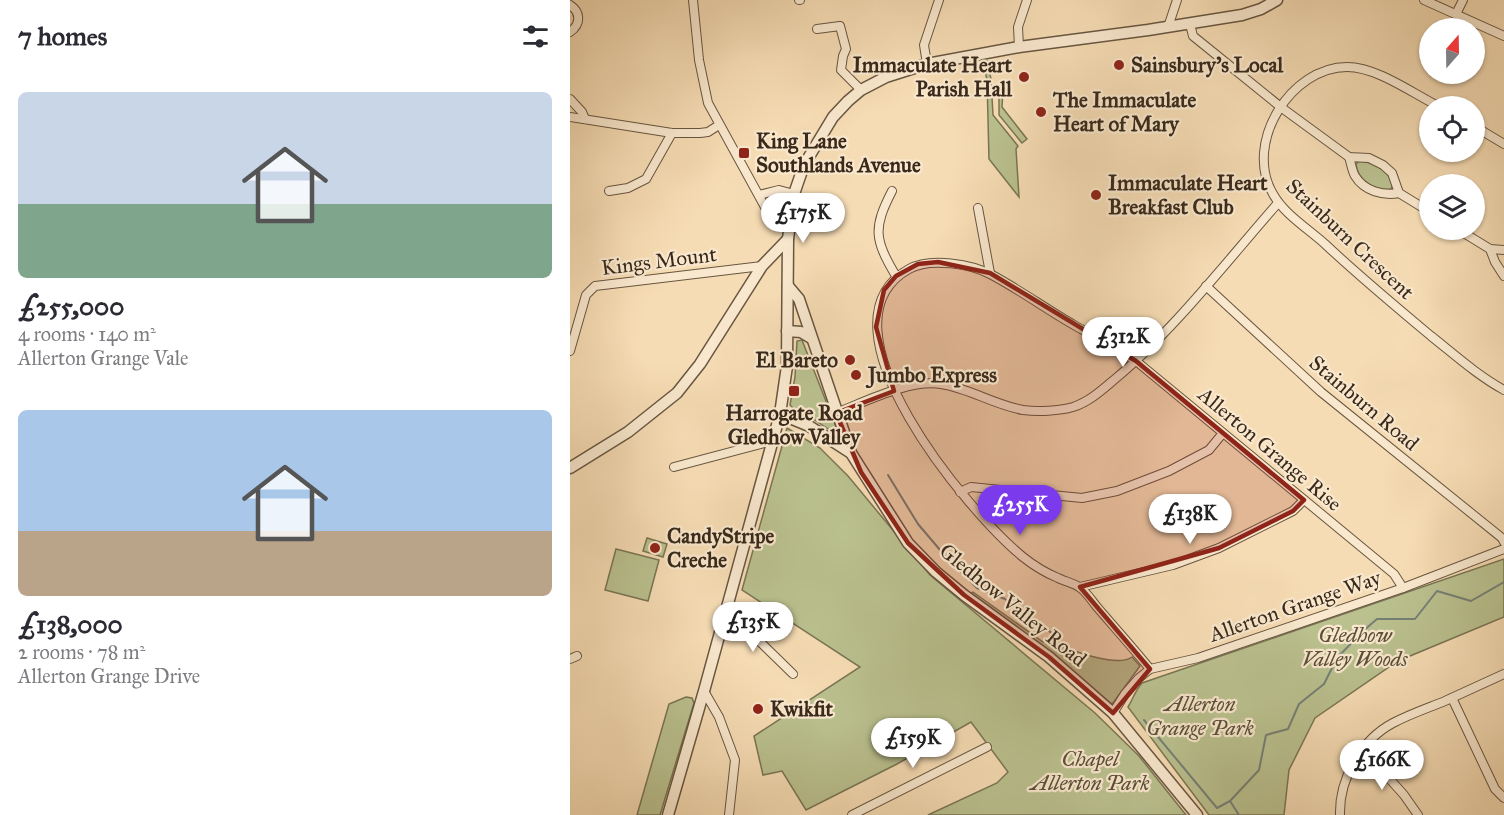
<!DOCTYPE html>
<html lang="en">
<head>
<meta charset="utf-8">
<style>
  body { margin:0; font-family:"IM FELL Great Primer",serif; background:#f2f2f3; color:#2b2b33; height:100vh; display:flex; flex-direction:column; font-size:22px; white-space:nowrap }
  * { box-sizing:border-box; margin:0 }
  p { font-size:20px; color:#7c7c81 }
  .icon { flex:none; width:33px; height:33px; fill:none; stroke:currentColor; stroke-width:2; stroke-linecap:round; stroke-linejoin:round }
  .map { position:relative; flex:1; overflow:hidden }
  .side { display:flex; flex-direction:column; background:#fff; width:570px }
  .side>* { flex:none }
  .needle { width:39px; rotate:20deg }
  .fabs { position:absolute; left:849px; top:18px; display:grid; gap:12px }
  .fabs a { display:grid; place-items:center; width:66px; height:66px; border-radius:50%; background:#fff; box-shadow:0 2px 4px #0004; font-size:30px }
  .price { position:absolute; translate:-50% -51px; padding:0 14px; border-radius:21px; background:#fff; color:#222; font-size:20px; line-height:39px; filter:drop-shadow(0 2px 3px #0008) }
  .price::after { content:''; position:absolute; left:50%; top:36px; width:18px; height:14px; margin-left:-9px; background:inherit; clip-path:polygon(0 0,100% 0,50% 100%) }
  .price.active { background:#7c3aed; color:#fff }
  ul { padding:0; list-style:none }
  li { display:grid; align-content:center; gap:12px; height:318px; padding:0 18px }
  li span { display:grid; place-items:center; height:186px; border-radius:9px; color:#555 }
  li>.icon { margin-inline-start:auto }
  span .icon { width:108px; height:108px; fill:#fffc; stroke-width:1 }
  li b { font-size:26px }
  h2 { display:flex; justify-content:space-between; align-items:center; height:72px; padding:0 18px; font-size:26px }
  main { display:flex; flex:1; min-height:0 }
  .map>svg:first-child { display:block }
  .green { fill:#bac18f; stroke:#7a7555; stroke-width:1.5 }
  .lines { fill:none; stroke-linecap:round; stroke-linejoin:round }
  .stream { stroke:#768076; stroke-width:2 }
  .minor-casing { stroke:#685641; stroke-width:10 }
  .tertiary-casing { stroke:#685641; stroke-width:13 }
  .minor { stroke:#f9e8ce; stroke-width:8 }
  .tertiary { stroke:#f9e8ce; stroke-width:10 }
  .marked { fill:#8f2418; fill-opacity:0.2; stroke:#8f2418; stroke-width:4.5; stroke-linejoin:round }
  .poi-dot { fill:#8f2418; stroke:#f9e8ce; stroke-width:2 }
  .labels { text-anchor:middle; stroke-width:4.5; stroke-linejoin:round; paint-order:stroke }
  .poi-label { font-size:21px; font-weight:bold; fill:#39291b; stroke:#f9e8ce; text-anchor:start }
  .street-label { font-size:21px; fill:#39291b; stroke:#f9e8ce }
  .park-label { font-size:21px; font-style:italic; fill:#594f38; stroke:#f9e8ce }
</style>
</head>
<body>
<main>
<section class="side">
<h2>7 homes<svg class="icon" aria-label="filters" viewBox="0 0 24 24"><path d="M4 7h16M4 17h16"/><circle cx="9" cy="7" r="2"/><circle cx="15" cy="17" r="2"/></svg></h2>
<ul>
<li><span style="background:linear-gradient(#c9d6e8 60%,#7fa58c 0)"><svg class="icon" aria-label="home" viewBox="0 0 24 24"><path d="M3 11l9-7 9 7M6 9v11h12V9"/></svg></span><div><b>£255,000</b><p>4 rooms · 140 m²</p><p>Allerton Grange Vale</p></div></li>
<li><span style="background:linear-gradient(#a9c7e8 65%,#b9a48a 0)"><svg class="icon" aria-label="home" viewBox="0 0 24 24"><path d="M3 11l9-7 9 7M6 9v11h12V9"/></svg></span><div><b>£138,000</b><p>2 rooms · 78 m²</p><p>Allerton Grange Drive</p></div></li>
</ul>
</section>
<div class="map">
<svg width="934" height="815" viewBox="0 0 934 815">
  <rect width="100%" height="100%" fill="#f6dcb4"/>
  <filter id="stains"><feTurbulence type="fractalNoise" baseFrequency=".00333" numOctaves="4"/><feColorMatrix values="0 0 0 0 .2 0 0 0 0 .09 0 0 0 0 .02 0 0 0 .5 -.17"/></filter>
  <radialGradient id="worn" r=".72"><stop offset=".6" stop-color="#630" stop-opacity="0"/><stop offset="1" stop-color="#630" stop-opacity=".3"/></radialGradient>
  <g class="green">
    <path d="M417,61L421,79L423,115L448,146L446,149L449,197L419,159L417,80L413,62Z"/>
    <path d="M429,90H433L432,107L457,139L452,143L429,115Z"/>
    <path d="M789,161C804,162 819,170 823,185L821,189C806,192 787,180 786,164Z"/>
    <path d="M232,340L270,437L243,419L226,411L220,405L225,377L227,341Z"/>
    <path d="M217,428L250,448L278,476L360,575L525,713L569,756L616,815H358L427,783L438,772L401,722L327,764L236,810L212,771L193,775L184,736L290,667L172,590Z"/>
    <path d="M77,538L97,544L93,557L73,551Z"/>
    <path d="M46,549L89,560L78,601L35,590Z"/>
    <path d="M934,559V617L828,661L745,718L719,770L714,815H639L558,707C563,699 565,691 572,683Z"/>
    <path d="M403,592L473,642L475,640C493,647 546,669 562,657L570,666L543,703L541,704L401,594Z"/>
    <path d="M116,697L122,698L124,703L90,815H67L99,704Z"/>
  </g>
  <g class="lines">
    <g class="stream">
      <path d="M318,475L348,524L376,557L407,588L435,599L487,637"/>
      <path d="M574,720L647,808L660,801"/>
      <path d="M669,815L660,801L689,770L696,735L718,729L729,704L754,684L767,658L793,631L807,619H845L867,591L901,601L934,582"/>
    </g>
    <defs>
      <g id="minor">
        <path d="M123,0L129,60L138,103L195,207L204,218L220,221"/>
        <path d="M229,0H230"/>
        <path d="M854,0L934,36"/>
        <path d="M0,5C11,12 11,24 0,32"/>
        <path d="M886,14L893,0"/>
        <path d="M620,24L623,36L712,108L779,157L799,158L813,165L822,173L829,193"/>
        <path d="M598,27L607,0"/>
        <path d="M247,29L270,26L276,49L273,56L271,70L291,90"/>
        <path d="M449,47L448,27L457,0"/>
        <path d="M357,64L354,45L369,0"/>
        <path d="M0,99L12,112L15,119"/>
        <path d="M868,106C842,93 807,67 777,67C721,67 673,143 703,194C714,214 737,228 755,244C789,276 825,306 861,336C885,355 907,375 934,390"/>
        <path d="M0,117L102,133H130L138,132L149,125"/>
        <path d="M904,126L934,144"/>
        <path d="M779,157C781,163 782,171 785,176C794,191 813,196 829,193L860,212"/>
        <path d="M39,191L58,188L76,179L102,133"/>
        <path d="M322,191C303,228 304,239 326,276"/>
        <path d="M189,195L209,190L224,194"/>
        <path d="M408,208L420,273"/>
        <path d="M889,230L920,249L934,250"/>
        <path d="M920,249L925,262L934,276"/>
        <path d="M636,286L751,392L932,538L934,542"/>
        <path d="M0,351L16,295L25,286L192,266"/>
        <path d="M266,413C295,402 339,379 371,384C399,388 424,405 453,410C468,412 489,411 503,407C519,402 532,390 545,379C604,330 657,261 708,203"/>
        <path d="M104,467L202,441"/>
        <path d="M390,492L401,487L512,498L547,491L599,471L639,450L653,433"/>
        <path d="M510,587L603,565L649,548L723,511L734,500"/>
        <path d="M155,617L181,633L223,674"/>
        <path d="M0,659L7,656"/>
        <path d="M580,669C563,648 545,628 527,607C522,601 516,591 509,587C503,583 494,581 488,578C476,573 463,565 453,557C399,513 240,324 339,269C360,257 402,264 422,275C450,290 476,309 504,325C525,337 546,348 566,361L824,574L833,588"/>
        <path d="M134,691L149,717L165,760L159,815"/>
        <path d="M882,698L925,789L934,798"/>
        <path d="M543,713L555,694L569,678L580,669L628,658L833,588L934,549"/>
        <path d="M788,755L817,776L834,795L848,815"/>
        <path d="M282,815L417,747"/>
        <path d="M770,815C769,779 791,740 823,723C840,714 858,708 875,701C895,692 914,683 934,674"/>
      </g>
      <g id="tertiary">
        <path d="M218,286L229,299L281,453L338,543L366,572L394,595L479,657L543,713L627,815"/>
        <path d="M217,331L231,332L241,338"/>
        <path d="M210,414L239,426L281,453"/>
        <path d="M0,468L58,432L107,393L130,364L192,266L218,239"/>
        <path d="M98,815L134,691L210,414L217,366L218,239L224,194L234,165L263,117L278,101L291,90L316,77L357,64L449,47L578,30L672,15L691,9L707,0"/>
      </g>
    </defs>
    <use href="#minor" class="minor-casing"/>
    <use href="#tertiary" class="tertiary-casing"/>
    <use href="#minor" class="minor"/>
    <use href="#tertiary" class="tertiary"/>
  </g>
  <path class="marked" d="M368,262L420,273L566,361L734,500L723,511L649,548L510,587L580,669L543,713L479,657L394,595L338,543L291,472L266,413L324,391L306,327L314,290L326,276L348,264Z"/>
  <g class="poi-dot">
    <circle cx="549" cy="65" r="6"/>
    <circle cx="454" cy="77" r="6"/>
    <circle cx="471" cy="112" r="6"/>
    <rect x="168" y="147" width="12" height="12" rx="3"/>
    <circle cx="526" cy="195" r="6"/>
    <circle cx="280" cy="360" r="6"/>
    <circle cx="286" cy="375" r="6"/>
    <rect x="218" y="385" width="12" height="12" rx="3"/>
    <circle cx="85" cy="548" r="6"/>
    <circle cx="188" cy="709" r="6"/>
  </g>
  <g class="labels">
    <g class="poi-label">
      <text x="442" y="72" text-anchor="end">Immaculate Heart<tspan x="442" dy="24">Parish Hall</tspan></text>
      <text x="561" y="72">Sainsbury's Local</text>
      <text x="483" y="107">The Immaculate<tspan x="483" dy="24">Heart of Mary</tspan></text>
      <text x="186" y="148">King Lane<tspan x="186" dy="24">Southlands Avenue</tspan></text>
      <text x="538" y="190">Immaculate Heart<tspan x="538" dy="24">Breakfast Club</tspan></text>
      <text x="268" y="367" text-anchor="end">El Bareto</text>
      <text x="298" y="382">Jumbo Express</text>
      <text x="224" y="420" text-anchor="middle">Harrogate Road<tspan x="224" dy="24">Gledhow Valley</tspan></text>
      <text x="97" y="543">CandyStripe<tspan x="97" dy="24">Creche</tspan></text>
      <text x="200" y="716">Kwikfit</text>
    </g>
    <g class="street-label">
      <text transform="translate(780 239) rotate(43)" y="7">Stainburn Crescent</text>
      <text transform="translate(89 261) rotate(-7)" y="7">Kings Mount</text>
      <text transform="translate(794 403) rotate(40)" y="7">Stainburn Road</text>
      <text transform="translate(700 449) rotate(40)" y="7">Allerton Grange Rise</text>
      <text transform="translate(443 605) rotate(39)" y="7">Gledhow Valley Road</text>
      <text transform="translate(725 606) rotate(-19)" y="7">Allerton Grange Way</text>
    </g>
    <g class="park-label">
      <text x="785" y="642">Gledhow<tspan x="785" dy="24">Valley Woods</tspan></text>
      <text x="630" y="711">Allerton<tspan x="630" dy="24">Grange Park</tspan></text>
      <text x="520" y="766">Chapel<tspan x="520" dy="24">Allerton Park</tspan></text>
    </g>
  </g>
  <rect width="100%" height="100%" filter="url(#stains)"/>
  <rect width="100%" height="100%" fill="url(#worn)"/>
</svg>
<div class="fabs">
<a><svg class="needle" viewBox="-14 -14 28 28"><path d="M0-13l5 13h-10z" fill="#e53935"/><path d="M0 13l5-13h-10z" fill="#7c7c81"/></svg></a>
<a><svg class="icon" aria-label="locate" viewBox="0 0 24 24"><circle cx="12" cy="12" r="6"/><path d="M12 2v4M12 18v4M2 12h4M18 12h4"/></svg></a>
<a><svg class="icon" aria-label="layers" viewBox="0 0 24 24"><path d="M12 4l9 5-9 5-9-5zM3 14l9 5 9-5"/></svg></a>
</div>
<b class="price" style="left:233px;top:244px">£175K</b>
<b class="price" style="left:553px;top:368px">£312K</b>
<b class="price active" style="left:450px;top:536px">£255K</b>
<b class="price" style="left:620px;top:545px">£138K</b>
<b class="price" style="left:183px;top:653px">£135K</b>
<b class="price" style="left:343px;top:769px">£159K</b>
<b class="price" style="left:812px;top:791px">£166K</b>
</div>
</main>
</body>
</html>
